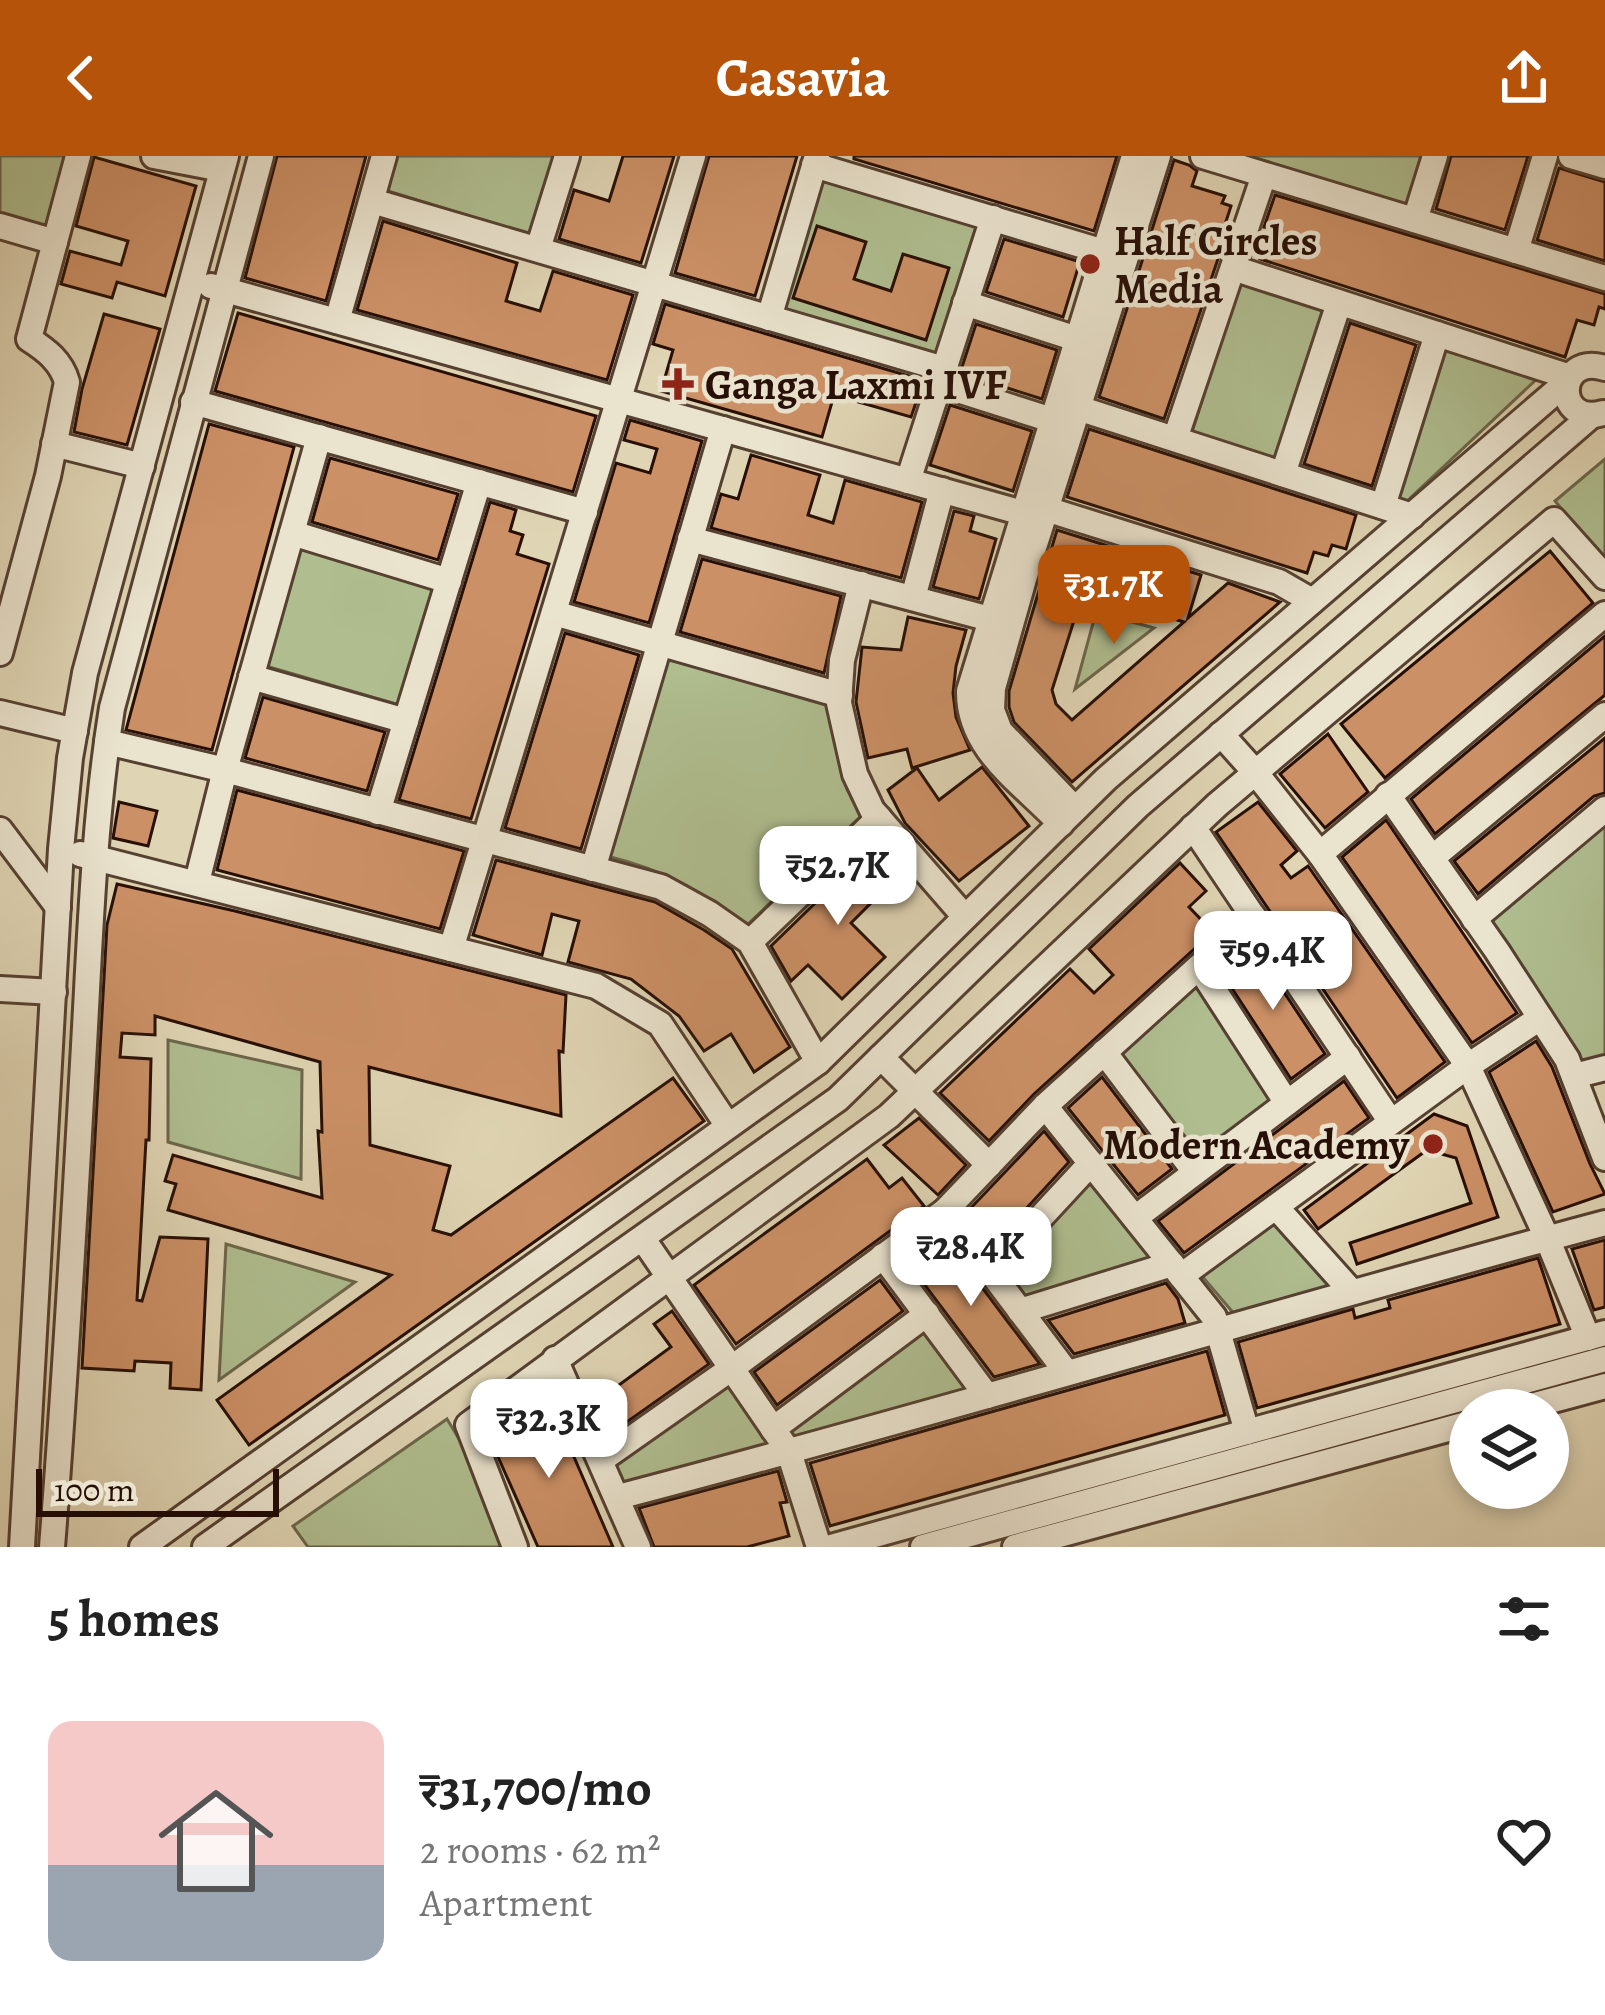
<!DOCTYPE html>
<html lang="en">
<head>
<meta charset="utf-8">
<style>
  body { margin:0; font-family:Alegreya,serif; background:#f2f2f2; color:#222; height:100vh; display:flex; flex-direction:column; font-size:45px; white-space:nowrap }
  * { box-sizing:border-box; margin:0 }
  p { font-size:39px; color:#767676 }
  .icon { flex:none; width:66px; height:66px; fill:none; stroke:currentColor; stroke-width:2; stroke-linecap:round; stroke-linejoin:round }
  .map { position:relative; height:1391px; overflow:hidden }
  .drawer { display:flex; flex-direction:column; background:#fff; flex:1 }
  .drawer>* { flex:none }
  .fabs { position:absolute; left:1449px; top:1233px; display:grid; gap:24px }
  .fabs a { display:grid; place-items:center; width:120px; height:120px; border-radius:50%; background:#fff; box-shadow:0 6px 18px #0003; font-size:60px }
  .scale { position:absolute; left:36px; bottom:30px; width:243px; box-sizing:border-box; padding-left:12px; border:6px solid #270f06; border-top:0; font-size:33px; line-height:42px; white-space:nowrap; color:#270f06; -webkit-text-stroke:9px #eae3ce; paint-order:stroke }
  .price { position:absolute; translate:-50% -102px; padding:0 27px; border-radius:24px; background:#fff; color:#222; font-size:39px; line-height:78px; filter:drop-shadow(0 3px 6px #0008) }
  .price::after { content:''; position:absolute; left:50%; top:72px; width:36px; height:27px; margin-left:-18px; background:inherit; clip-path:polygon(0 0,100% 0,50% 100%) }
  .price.on { background:#b45309; color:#fff }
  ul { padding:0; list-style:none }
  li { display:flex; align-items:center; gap:36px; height:300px; padding:0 48px }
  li+li { border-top:3px solid #e0e0e0 }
  li span { display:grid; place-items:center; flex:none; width:336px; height:240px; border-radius:24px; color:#555 }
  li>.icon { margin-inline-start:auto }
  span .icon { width:144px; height:144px; fill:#fffc; stroke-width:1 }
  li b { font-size:51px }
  h2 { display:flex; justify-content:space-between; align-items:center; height:144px; padding:0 48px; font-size:51px }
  header { display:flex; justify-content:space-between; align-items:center; height:156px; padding:0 48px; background:#b45309; color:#fff; font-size:54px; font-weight:600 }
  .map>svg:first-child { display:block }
  .green { fill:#afbd8f; stroke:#6b664a; stroke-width:3 }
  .building { fill:#cc9066; stroke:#270f06; stroke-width:3; fill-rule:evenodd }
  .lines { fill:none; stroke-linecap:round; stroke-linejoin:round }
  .minor-casing { stroke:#554031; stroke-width:30 }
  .minor { stroke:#eae3ce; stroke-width:24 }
  .poi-dot { fill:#8f2418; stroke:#eae3ce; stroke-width:4.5 }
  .labels { text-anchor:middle; stroke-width:9; stroke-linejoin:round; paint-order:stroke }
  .poi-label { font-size:42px; font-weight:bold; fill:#270f06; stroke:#eae3ce; text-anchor:start }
</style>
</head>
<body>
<header><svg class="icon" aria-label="back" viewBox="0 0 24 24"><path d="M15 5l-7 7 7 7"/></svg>Casavia<svg class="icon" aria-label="share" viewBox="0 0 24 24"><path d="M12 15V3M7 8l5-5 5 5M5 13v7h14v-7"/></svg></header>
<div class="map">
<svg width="1605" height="1391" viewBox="0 0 1605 1391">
  <rect width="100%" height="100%" fill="#dfd4b3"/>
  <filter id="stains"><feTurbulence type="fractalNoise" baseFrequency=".00167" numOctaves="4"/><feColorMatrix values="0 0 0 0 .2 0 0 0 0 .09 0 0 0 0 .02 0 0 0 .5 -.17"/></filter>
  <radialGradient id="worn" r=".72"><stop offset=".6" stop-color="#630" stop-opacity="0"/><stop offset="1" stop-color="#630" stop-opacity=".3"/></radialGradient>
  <g class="green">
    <path d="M0,0H72L49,77L0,64Z"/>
    <path d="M396,0H555L530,79L388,35Z"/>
    <path d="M1243,0H1424L1409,50Z"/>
    <path d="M823,22L976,71L934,202L781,153Z"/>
    <path d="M1240,125L1326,152L1278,303L1192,276Z"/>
    <path d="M1447,190L1540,220L1407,345L1398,341Z"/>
    <path d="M1605,303V405L1555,345Z"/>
    <path d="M300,393L434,432L399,549L266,510Z"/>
    <path d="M1096,456L1154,472L1075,533Z"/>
    <path d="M666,501L825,542L847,633L862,659L747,769C697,733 667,715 607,700Z"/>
    <path d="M1605,658V902L1579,910L1479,759Z"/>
    <path d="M1196,824L1275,945L1199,1002L1117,895Z"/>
    <path d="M168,884L302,914L301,1023L168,986Z"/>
    <path d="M1091,1019L1156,1103L1025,1140L1004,1111Z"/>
    <path d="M1277,1062L1332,1130L1236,1160L1201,1119Z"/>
    <path d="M226,1088L355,1126L219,1224Z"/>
    <path d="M927,1171L974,1233L792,1284L785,1275Z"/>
    <path d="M732,1224L774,1290L615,1331L606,1313Z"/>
    <path d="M447,1263L462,1288L502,1391H308L293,1370Z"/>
  </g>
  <g class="building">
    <path d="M277,0H366L326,145L245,122Z"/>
    <path d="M623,0H674L641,107L559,83L574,34L609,45Z"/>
    <path d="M709,0H797L755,140L675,117Z"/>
    <path d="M854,0H1117L1094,75L854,3Z"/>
    <path d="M1451,0H1528L1505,74L1436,53Z"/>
    <path d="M94,1L196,30L165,140L117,126L112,142L61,128L70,95L121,109L128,85L76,70Z"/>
    <path d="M1174,4L1189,9L1197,15L1192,30L1225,40L1222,47L1231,50L1219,87L1223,88L1164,263L1099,241Z"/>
    <path d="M1559,12L1605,26V105L1537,84Z"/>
    <path d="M1275,39L1605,138V153L1599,151L1594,169L1577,164L1565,201L1260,103L1270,72L1264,71Z"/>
    <path d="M383,65L517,107L506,145L540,155L553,115L633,139L607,224L357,154Z"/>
    <path d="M817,70L866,86L854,123L891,135L903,98L949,112L926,184L793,142Z"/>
    <path d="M1004,83L1084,107L1082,113L1078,112L1063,161L986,136Z"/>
    <path d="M665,148L919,223L916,234L920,235L911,261L834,239L822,281L661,235L673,194L653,188Z"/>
    <path d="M238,157L596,260L573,336L215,235Z"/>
    <path d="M104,158L160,173L127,289L74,276L82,233Z"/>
    <path d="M1350,167L1416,189L1372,330L1304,308Z"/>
    <path d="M976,168L1057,194L1042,243L960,217Z"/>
    <path d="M950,249L1032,275L1013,335L930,309Z"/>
    <path d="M630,264L702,285L649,467L574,446L616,307L650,317L657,293L624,284Z"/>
    <path d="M209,268L294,291L212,594L126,574Z"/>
    <path d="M1089,273L1356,359L1346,393L1332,389L1328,400L1314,396L1307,417L1067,341Z"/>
    <path d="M751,299L820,319L808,359L833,367L845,324L922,346L901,422L711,372L721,338L738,343Z"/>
    <path d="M330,302L458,338L438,404L312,366Z"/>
    <path d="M490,346L516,354L510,375L523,379L517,398L549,408L471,663L399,644Z"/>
    <path d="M954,355L974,360L970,375L996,383L979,443L933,431Z"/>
    <path d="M1057,374L1201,419L1188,462L1228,427L1280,446L1072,626L1014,566L1009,551V535ZM1083,436L1184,466L1072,564L1056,548L1052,534Z"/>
    <path d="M1550,395L1593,447L1385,622L1341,568Z"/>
    <path d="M702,403L841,440L824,517L680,476Z"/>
    <path d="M908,461L966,474L956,510L953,537L956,561L970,594L912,612L907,593L868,602L856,546L862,491L901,494Z"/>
    <path d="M565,477L639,499L581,693L505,672Z"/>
    <path d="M1605,480V539L1435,678L1411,643Z"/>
    <path d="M263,541L385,576L367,635L245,602Z"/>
    <path d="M1328,578L1368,636L1325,672L1280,618Z"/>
    <path d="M1605,582V637L1594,640L1478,738L1454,705Z"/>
    <path d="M982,611L1029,670L959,725L905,667L888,634L917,612L939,644Z"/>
    <path d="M237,634L464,695L440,773L217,714Z"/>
    <path d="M119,646L157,655L148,690L113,682Z"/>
    <path d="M1258,646L1297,695L1281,709L1291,722L1308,710L1445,906L1397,942L1216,676Z"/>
    <path d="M1386,664L1517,857L1472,887L1342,701Z"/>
    <path d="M874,690L901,717L851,767L885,801L842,843L808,809L791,825L771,790Z"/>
    <path d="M496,704L655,746L704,774L732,793L790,891L754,916L731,878L704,895L679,860L631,823L568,806L579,765L552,758L542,799L473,779Z"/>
    <path d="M1180,707L1206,735L1189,751L1213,776L1034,938L989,985L940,937L1070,813L1094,837L1113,819L1089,793Z"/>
    <path d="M117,728L235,755L566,839L563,896L559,895L561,960L369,911L370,989L450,1010L433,1074L451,1079L673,922L704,965L249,1289L217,1244L391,1119L168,1054L176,1028L165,1025L173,999L322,1042L318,975L322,976L320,906L155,860V879L122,877L120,901L151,903L149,984H146L137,1144L142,1145L160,1081L208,1083L201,1234L170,1232L171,1207L135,1205L134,1215L82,1212L107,769Z"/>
    <path d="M1256,794L1325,898L1291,923L1220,814L1235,800L1239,806Z"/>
    <path d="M1536,885L1552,911L1590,1008L1605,1038L1553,1056L1489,916Z"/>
    <path d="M1102,921L1172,1013L1138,1039L1068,952Z"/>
    <path d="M1344,925L1369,962L1184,1097L1158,1065Z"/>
    <path d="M1434,958L1467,970L1498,1061L1357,1108L1350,1087L1471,1047L1456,1002L1427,994L1318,1073L1304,1054Z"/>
    <path d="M919,962L966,1009L938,1039L884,989Z"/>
    <path d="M1044,975L1069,1006L992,1090L967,1056Z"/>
    <path d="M867,1003L889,1032L902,1022L924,1050L736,1188L694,1129Z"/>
    <path d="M942,1078L1008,1166L1040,1208L994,1221L906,1104Z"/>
    <path d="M1605,1084V1151L1594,1154L1572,1093Z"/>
    <path d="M1538,1102L1560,1168L1257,1252L1238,1186L1353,1153L1355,1162L1390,1152L1388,1144Z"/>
    <path d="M880,1124L903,1155L777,1249L754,1216Z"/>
    <path d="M1166,1127L1178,1143L1185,1167L1074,1198L1048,1164Z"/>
    <path d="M672,1155L709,1208L607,1280L593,1248L671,1191L654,1168Z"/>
    <path d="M1207,1195L1225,1259L830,1370L810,1307Z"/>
    <path d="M548,1241L613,1391H538L495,1294L490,1281Z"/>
    <path d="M778,1315L787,1346L780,1347L789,1380L747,1391H654L639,1352Z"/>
  </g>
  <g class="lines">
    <defs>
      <g id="minor">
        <path d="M154,0L222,13"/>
        <path d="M1203,0L1605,122"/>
        <path d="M1571,0L1605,10"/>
        <path d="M814,9L1104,96"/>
        <path d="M372,45L944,213"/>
        <path d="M1415,64L1435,0"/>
        <path d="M0,70L55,86"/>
        <path d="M538,93L567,0"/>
        <path d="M1516,95L1545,0"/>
        <path d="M1233,112L1570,221"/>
        <path d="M211,130L1023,357L1046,353L1279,426L1312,445"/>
        <path d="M965,147L1077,183"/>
        <path d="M769,162L817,0"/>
        <path d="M337,165L384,0"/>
        <path d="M939,228L1052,264"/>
        <path d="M193,246L585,356"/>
        <path d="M1078,252L1412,360"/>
        <path d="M1603,257C1554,271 1555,196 1605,212"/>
        <path d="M1175,283L1264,19"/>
        <path d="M54,288L142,310"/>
        <path d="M1283,318L1339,147"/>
        <path d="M908,325L993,62"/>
        <path d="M1383,350L1437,178"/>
        <path d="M292,377L449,425"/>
        <path d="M690,383L990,463"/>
        <path d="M861,428L842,504L839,547L855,618L872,654L965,761"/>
        <path d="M913,442L942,334"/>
        <path d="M554,457L840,539"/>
        <path d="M0,497L48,320L67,226C61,205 46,194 29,183L78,0"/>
        <path d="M251,521L406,565"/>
        <path d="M0,557L75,575"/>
        <path d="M1221,578L1255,616L1320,698L1468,910L1547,1082L1588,1182"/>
        <path d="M107,586L225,614L661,731L710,758L750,786L818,906"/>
        <path d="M1388,639L1497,795L1567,903L1605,1002"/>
        <path d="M1075,653L1000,575L992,554L993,532L1024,423L1158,0"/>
        <path d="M378,656L479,326"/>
        <path d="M1061,668C1023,627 968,594 969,535L1134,0"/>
        <path d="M1193,671L1391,966"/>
        <path d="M0,674L58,751"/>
        <path d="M80,698L596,830L660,868L728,970"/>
        <path d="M1320,698L1605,458"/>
        <path d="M1432,702L1605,559"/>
        <path d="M593,713L723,273"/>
        <path d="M197,726L225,614L319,281"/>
        <path d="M1474,763L1605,653"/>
        <path d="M750,786L879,662"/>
        <path d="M451,793L693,0"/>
        <path d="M1199,811L1287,947"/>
        <path d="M0,833L54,836"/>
        <path d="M1104,896L1195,1016"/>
        <path d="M881,901L989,1009"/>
        <path d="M1574,920L1605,912"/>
        <path d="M1045,950L1214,1161L1247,1276"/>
        <path d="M1276,1051L1352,1136"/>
        <path d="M945,1055L1067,1217"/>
        <path d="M1135,1062L1348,901"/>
        <path d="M643,1083L789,1296L819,1391"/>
        <path d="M883,1100L987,1240"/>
        <path d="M991,1115L1091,1007"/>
        <path d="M1181,1120L1468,910L1540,862"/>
        <path d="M1020,1155L1172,1108"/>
        <path d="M555,1203L638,1391"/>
        <path d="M1516,1254L1605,1230"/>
        <path d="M773,1273L927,1158"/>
        <path d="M601,1304L732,1212L945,1055L1045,950L1254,761"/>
        <path d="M618,1341C948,1255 1275,1155 1605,1067"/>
        <path d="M22,1391L61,693L70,602L85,517L226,0"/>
        <path d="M52,1391C65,1230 74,1069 83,907C90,789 93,670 112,552L261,0"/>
        <path d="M142,1391L818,906L1106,623L1568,225"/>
        <path d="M205,1391L838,943L1138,650L1591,260"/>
        <path d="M515,1391L468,1269L889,960L1217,649L1554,364L1605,421"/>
        <path d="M831,1391L1605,1177"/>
        <path d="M923,1391L1605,1203"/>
        <path d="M1015,1391L1470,1267"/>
      </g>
    </defs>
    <use href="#minor" class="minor-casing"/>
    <use href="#minor" class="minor"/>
  </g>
  <g class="poi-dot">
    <circle cx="1090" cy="108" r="12"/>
    <path d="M672 210h12v12h12v12h-12v12h-12v-12h-12v-12h12z"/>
    <circle cx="1433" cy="988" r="12"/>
  </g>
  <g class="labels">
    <g class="poi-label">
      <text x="1114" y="99">Half Circles<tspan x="1114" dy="48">Media</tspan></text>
      <text x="705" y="243">Ganga Laxmi IVF</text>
      <text x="1409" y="1003" text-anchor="end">Modern Academy</text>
    </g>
  </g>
  <rect width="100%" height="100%" filter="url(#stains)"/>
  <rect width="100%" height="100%" fill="url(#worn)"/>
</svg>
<div class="fabs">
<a><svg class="icon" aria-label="layers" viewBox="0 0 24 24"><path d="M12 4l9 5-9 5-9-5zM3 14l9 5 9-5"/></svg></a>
</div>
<div class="scale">100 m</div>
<b class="price on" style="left:1114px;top:491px">₹31.7K</b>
<b class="price" style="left:838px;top:772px">₹52.7K</b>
<b class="price" style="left:1273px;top:857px">₹59.4K</b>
<b class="price" style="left:971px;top:1153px">₹28.4K</b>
<b class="price" style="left:549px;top:1325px">₹32.3K</b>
</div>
<section class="drawer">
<h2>5 homes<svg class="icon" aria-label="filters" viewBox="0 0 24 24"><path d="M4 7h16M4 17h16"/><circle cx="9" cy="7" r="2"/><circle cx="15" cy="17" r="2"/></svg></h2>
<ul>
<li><span style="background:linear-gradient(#f6c9c9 60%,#9aa5b1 0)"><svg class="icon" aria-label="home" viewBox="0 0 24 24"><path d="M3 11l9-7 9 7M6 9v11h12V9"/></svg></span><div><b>₹31,700/mo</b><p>2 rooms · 62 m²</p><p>Apartment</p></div><svg class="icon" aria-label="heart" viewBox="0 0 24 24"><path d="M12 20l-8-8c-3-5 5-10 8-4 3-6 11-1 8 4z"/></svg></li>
</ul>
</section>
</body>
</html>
